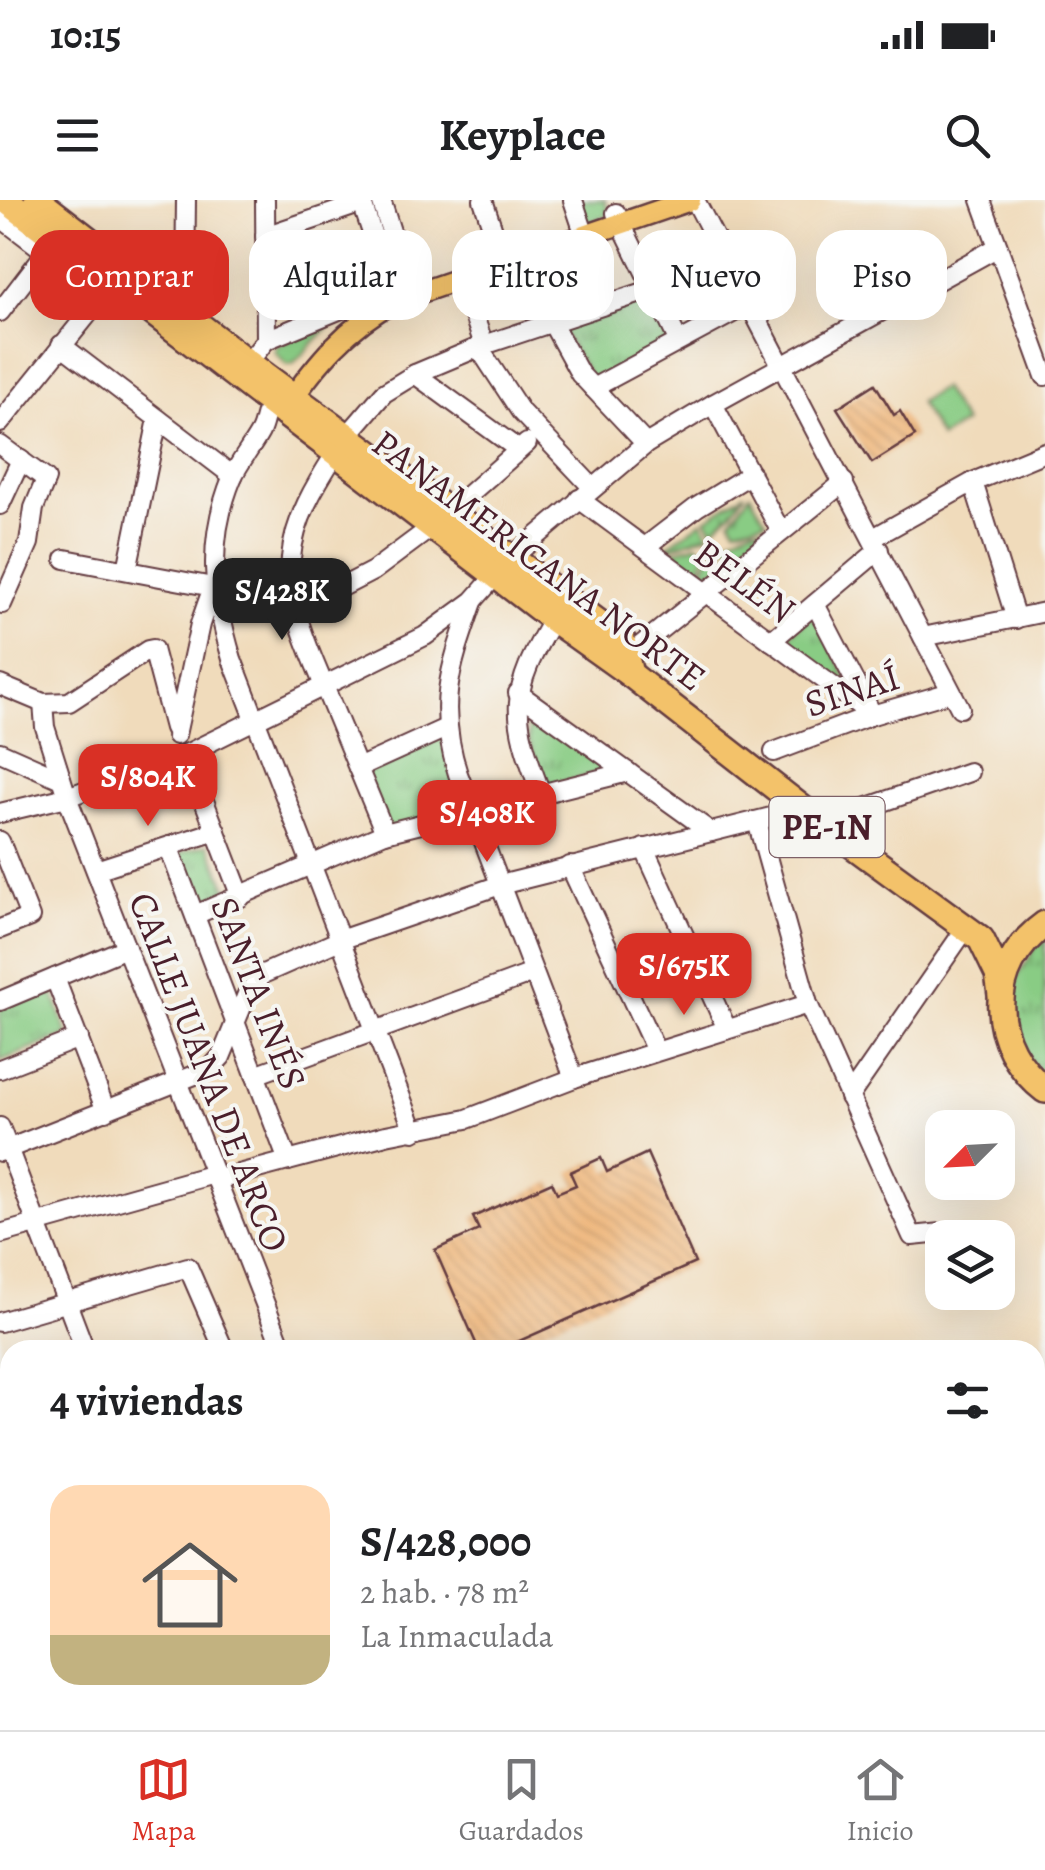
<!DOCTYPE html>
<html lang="es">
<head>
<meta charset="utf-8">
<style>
  body { margin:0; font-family:Alegreya,serif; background:#f6f6f6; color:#202124; height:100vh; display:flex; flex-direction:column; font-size:38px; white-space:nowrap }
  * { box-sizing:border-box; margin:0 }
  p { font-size:32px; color:#757577 }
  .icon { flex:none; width:55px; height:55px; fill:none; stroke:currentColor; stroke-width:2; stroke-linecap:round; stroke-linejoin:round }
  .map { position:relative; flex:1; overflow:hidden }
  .details { position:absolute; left:0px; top:1140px; width:1045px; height:390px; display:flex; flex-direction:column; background:#fff; border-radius:30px 30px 0 0; box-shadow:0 10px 40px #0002 }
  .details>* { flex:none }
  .top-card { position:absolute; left:30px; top:30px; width:985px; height:90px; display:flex; gap:20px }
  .needle { width:65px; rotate:246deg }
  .tools { position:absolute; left:925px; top:910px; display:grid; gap:20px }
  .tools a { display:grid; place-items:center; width:90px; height:90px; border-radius:20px; background:#fff; box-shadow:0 10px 40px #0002; font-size:50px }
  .price { position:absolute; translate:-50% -85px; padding:0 22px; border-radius:20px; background:#d93025; color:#fff; font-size:32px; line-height:65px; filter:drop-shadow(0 2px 5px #0008) }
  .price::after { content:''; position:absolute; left:50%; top:60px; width:30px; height:22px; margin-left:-15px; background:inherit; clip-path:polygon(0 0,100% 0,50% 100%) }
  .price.selected { background:#222; color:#fff }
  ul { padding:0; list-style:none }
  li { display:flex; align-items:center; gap:30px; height:250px; padding:0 50px }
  li span { display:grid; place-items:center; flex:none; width:280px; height:200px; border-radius:30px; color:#555 }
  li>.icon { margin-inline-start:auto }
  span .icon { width:120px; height:120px; fill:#fffc; stroke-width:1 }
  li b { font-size:42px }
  h2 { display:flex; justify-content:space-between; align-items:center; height:120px; padding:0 50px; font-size:42px }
  .tag { padding:0 35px; border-radius:30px; background:#fff; box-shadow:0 10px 40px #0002; font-size:35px; line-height:90px }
  .tag.selected { background:#d93025; color:#fff }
  .status { display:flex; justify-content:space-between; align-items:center; height:70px; padding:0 50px; background:#fff; direction:ltr }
  .status svg { height:28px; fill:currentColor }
  header { display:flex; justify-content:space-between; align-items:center; height:130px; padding:0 50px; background:#fff; font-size:45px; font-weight:700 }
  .dock { display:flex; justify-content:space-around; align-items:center; height:140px; border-top:2px solid #e0e0e0; background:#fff; font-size:28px; color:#757577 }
  .dock a { display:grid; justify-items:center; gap:5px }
  .dock .selected { color:#d93025 }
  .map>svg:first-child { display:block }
  .grass { fill:url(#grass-tufts); stroke:#6a7658; stroke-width:2.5 }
  .pitch { fill:#89cc84; stroke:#6a7658; stroke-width:2.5 }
  .building { fill:url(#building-back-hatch) }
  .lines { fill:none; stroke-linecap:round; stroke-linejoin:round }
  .minor-casing { stroke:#633b41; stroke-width:22 }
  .major-casing { stroke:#633b41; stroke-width:25 }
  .highway-casing { stroke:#633b41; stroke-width:30 }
  .minor { stroke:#fff; stroke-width:18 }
  .major { stroke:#f3c26a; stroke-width:20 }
  .highway { stroke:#f3c26a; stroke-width:25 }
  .labels { text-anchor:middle; stroke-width:8; stroke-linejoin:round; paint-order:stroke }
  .shield { fill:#f6f6f2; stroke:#7e6067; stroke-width:2.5 }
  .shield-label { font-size:35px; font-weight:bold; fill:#4a1f2b }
  .street-label { font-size:38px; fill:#4a1f2b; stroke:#f6f6f2 }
</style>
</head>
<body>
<div class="status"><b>10:15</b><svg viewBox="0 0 49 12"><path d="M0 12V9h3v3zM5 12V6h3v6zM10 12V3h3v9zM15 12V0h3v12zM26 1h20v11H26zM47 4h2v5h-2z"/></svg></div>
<header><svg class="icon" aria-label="menu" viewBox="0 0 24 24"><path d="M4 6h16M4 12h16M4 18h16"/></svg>Keyplace<svg class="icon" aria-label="search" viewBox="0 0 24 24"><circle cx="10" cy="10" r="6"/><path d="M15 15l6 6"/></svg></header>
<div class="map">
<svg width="1045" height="1530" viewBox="0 0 1045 1530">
  <defs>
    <pattern id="grass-tufts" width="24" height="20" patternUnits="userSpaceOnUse" patternTransform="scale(2.5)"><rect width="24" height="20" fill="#89cc84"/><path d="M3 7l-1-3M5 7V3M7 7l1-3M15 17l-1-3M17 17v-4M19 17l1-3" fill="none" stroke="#72a56c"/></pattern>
    <pattern id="building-back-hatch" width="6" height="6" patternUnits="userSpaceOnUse" patternTransform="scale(2.5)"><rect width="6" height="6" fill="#efb87e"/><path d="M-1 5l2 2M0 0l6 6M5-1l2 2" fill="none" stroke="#ce9e6d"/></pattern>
  </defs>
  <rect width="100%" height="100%" fill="#f6f6f2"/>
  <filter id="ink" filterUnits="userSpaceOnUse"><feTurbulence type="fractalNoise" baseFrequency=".01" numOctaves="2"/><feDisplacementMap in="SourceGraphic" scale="20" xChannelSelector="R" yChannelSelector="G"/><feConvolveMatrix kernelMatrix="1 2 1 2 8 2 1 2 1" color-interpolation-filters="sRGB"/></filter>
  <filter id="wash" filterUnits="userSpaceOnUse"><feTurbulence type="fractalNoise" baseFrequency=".0048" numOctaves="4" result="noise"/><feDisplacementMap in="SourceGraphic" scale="40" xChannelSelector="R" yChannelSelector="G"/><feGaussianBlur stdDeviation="2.25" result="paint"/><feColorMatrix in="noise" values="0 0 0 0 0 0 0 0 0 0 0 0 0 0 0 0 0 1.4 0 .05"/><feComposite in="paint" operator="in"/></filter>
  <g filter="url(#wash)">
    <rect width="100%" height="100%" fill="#f0dbbb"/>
    <g class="grass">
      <path d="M577,0H605L609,15L584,25Z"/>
      <path d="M651,94L674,139L594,183L558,125Z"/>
      <path d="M336,119L293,164L287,165L275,152L276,146Z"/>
      <path d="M745,293L732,312L713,329L706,319Z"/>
      <path d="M750,294L766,321L736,328L731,320Z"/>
      <path d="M702,321L709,334L666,349V347Z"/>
      <path d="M753,327L764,328L734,354L725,341Z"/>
      <path d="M698,344L706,353L696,380L666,353Z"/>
      <path d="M719,346L728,359L700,379L709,357Z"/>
      <path d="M814,412L857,500L783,442Z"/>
      <path d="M527,506L617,569L545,587L529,541Z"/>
      <path d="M442,533L465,609L389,631L363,570Z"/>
      <path d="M208,644L231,697L198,711L177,654Z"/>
      <path d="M1045,731V883L1025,864L1007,794Z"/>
      <path d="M46,788L52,789L68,835L0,861V807Z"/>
    </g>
    <path class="pitch" d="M942,188L964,223L940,238L919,202Z"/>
    <g id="blocks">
      <g class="building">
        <path d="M875,184L894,215L900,211L915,236L872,263L837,208Z"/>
        <path d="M647,953L695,1063L499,1150H479L435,1050L479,1030L473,1017L552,982L557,993L576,985L570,972L601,958L607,972Z"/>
      </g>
    </g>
  </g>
  <g filter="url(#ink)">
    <use href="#blocks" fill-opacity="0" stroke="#633b41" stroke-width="2.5"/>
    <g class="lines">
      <defs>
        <g id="minor">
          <path d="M361,0L394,99"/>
          <path d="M381,0L411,94"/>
          <path d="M483,0L504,63"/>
          <path d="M573,0L585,36"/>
          <path d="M695,0L960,508"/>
          <path d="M981,0L1045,176"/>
          <path d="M616,13L678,140"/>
          <path d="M0,17L46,52L0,112"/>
          <path d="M265,36L362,3"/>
          <path d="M461,78L484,145"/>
          <path d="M185,86L186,0"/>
          <path d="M552,123L580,174L646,244"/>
          <path d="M266,140L390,89"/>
          <path d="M61,145L233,276"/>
          <path d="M479,148L521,212L593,288"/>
          <path d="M248,163L266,140L265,0"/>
          <path d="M415,174L519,250"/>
          <path d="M593,188L751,103"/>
          <path d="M270,204C264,213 265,222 260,232C252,247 239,262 232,278C206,342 213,395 232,459L414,931"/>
          <path d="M713,204L781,332"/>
          <path d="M0,223L96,104"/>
          <path d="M347,236L384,193L415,174L484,145L653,89"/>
          <path d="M0,245L46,279L34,308L29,343L2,404"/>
          <path d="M336,253C315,285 294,320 291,358C286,406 312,455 329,498C348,543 366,588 385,633"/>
          <path d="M973,282L1016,419"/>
          <path d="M579,299L872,515"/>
          <path d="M0,305L21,260"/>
          <path d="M449,312L527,243"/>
          <path d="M873,338L973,282L1045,252"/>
          <path d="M645,347L697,307L751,274"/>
          <path d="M65,359L213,387L200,424L176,535"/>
          <path d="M127,370L158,219"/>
          <path d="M473,402C450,468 436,504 458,574L574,878"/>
          <path d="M815,404L870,510"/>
          <path d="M296,411L373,371L432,327"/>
          <path d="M923,437L1045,412"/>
          <path d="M771,441L879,350"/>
          <path d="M635,450L844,282"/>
          <path d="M0,485L43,503L69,502L148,450L153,449L174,528"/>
          <path d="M518,493L711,632"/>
          <path d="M43,503L45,527L67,597L283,1150"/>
          <path d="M0,552L61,579"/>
          <path d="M774,552L872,515L951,492"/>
          <path d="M186,554L241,697"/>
          <path d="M358,568L446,528"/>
          <path d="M541,593C510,513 509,493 553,419"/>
          <path d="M854,612L969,572"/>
          <path d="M0,613L67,597L186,554L425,436L473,401L511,358L646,244L713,204L998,47"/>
          <path d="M757,621L808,804L912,1036L942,1033"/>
          <path d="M0,641L30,717L0,729"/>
          <path d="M169,648L288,961"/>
          <path d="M644,648L727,829"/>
          <path d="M570,666L656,851"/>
          <path d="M96,670L216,631"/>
          <path d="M195,715L385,633L628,572"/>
          <path d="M55,778L106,911"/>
          <path d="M0,801L126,748"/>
          <path d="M0,869L79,838"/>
          <path d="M255,875L533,773"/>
          <path d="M849,897L966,728"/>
          <path d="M0,927L85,1150"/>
          <path d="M0,952L210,869L221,857L248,792L263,774L340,740L500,685L803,609"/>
          <path d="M216,980L386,935L467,919L574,878L808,804"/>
          <path d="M0,1034L214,974"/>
          <path d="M0,1122L188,1067L224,1150"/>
          <path d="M0,1187L10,1228"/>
          <path d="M0,1367L5,1368L10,1384"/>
          <path d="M52,1520L55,1530"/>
          <path d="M230,1520L234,1530"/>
          <path d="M270,1530L296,1520"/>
        </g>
        <g id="major">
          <path d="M286,207C317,163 347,126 395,101L690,0"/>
          <path d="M1035,1271L1045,1234"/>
          <path d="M1035,1287L1045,1321"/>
        </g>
        <g id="highway">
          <path d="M6,0L553,419L630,474L803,609L981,739L998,774L1001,795"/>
          <path d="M37,0L248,163L622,440L630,474"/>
          <path d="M1045,724C984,768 988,845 1045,890"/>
        </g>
      </defs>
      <use href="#minor" class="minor-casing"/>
      <use href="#major" class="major-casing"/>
      <use href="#highway" class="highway-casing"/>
      <use href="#minor" class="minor"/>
      <use href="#major" class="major"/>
      <use href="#highway" class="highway"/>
    </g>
  </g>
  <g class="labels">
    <rect class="shield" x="769.5" y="597" width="115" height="60" rx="8"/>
    <g class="shield-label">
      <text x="827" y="639">PE-1N</text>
    </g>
    <g class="street-label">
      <text transform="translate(539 360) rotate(37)" y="13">PANAMERICANA NORTE</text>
      <text transform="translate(745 381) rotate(36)" y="13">BELÉN</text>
      <text transform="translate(852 490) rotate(-18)" y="13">SINAÍ</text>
      <text transform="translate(259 793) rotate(69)" y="13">SANTA INÉS</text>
      <text transform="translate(209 872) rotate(69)" y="13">CALLE JUANA DE ARCO</text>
    </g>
  </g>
</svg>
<div class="tools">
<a><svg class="needle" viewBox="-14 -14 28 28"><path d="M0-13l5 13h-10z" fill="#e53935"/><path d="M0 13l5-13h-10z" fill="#757577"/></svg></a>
<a><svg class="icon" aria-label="layers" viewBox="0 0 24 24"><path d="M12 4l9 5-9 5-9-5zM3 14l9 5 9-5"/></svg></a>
</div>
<b class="price selected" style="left:282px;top:443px">S/428K</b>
<b class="price" style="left:148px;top:629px">S/804K</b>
<b class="price" style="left:487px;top:665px">S/408K</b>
<b class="price" style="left:684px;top:818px">S/675K</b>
<div class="top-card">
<a class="tag selected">Comprar</a>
<a class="tag">Alquilar</a>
<a class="tag">Filtros</a>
<a class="tag">Nuevo</a>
<a class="tag">Piso</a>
</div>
<section class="details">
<h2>4 viviendas<svg class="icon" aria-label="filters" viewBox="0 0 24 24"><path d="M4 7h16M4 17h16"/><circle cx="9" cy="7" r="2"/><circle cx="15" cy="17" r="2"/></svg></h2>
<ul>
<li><span style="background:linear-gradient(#ffd9b3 75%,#c2b280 0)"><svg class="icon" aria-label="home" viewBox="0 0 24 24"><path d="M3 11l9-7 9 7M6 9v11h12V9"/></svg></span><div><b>S/428,000</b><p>2 hab. · 78 m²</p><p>La Inmaculada</p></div></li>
</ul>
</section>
</div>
<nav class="dock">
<a class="selected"><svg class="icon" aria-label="map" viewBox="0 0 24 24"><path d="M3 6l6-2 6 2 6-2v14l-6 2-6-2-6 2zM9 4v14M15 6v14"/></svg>Mapa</a>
<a><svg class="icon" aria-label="saved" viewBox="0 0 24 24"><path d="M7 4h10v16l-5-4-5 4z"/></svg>Guardados</a>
<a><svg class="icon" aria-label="home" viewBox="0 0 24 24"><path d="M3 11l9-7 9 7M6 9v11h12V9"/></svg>Inicio</a>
</nav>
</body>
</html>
